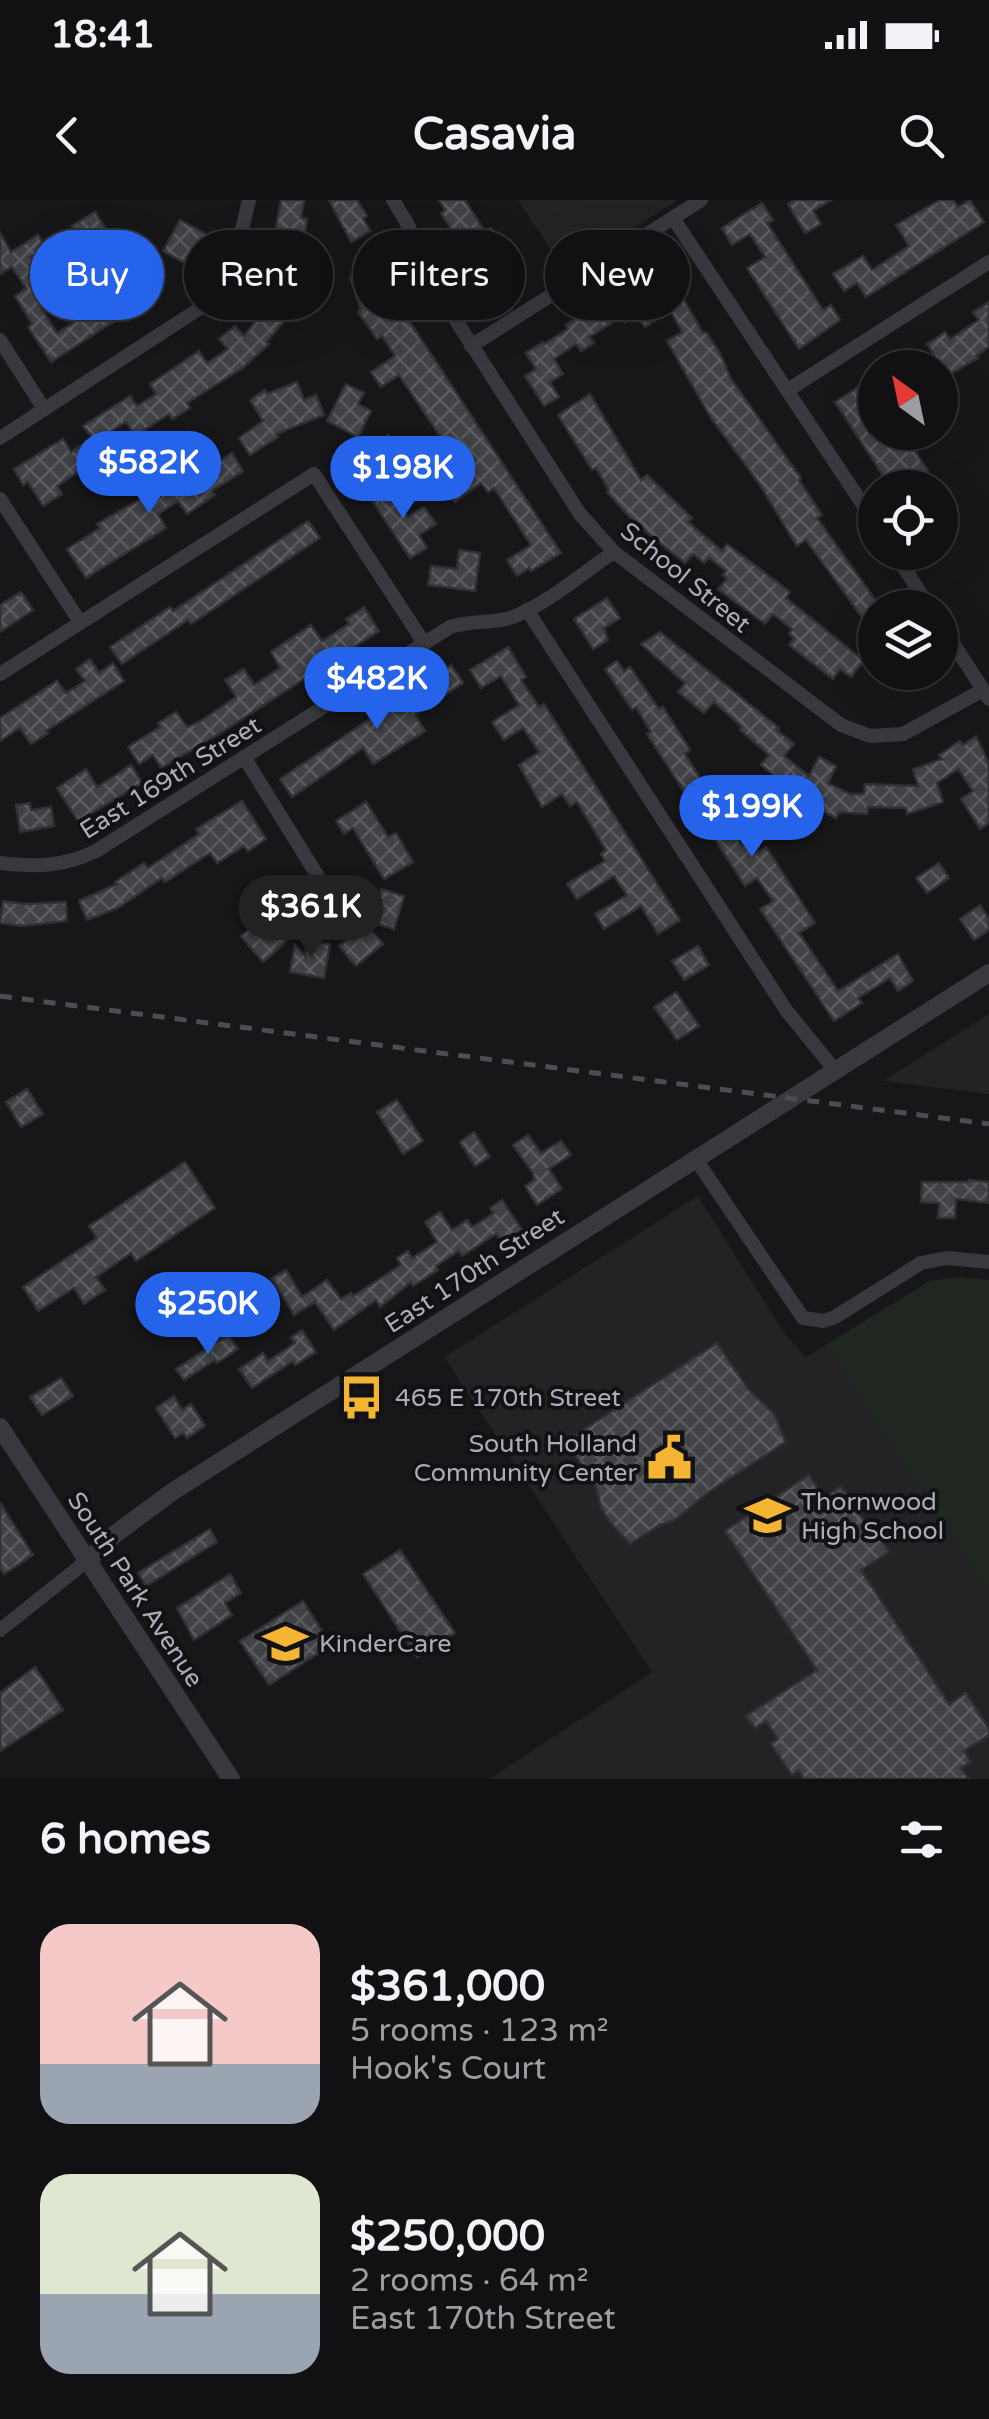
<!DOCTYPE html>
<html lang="en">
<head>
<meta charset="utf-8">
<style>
  body { margin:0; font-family:"Varela Round",sans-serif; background:#1e1f21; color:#f1f3f6; height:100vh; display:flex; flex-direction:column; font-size:38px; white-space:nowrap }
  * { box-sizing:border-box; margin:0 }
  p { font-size:32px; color:#9c9da0 }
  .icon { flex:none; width:55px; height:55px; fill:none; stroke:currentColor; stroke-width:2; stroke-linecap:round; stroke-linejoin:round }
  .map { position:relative; height:1579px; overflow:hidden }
  .details { display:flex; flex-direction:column; background:#111113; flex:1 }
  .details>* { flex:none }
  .hud { position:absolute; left:30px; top:30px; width:930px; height:90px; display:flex; gap:20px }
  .needle { width:65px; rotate:327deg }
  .buttons { position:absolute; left:858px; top:150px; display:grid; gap:20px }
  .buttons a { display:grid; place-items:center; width:100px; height:100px; border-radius:50%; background:#111113; box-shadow:0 10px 40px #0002,0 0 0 2px #303133; font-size:50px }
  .price { position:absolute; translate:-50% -85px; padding:0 22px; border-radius:35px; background:#2563eb; color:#fff; font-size:32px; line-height:65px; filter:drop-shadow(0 2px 5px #0008) }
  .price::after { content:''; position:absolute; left:50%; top:60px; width:30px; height:22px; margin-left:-15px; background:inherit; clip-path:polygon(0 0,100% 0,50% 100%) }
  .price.current { background:#222; color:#fff }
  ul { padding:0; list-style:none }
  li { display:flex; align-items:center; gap:30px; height:250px; padding:0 40px }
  li span { display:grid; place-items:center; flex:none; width:280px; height:200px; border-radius:30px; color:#555 }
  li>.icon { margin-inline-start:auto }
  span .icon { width:120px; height:120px; fill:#fffc; stroke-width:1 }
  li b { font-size:42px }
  h2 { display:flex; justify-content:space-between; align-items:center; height:120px; padding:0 40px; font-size:42px }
  .tag { padding:0 35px; border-radius:45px; background:#111113; box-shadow:0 10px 40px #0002,0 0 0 2px #303133; font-size:35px; line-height:90px }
  .tag.current { background:#2563eb; color:#fff }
  .status { display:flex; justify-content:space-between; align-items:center; height:70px; padding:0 50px; background:#111113; direction:ltr }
  .status svg { height:28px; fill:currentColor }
  header { display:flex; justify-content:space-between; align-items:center; height:130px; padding:0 40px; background:#111113; font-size:45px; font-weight:700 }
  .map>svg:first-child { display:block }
  .built { fill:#232326 }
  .green { fill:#1f2720 }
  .building { fill:url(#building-cross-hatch); stroke:#313135; stroke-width:2.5 }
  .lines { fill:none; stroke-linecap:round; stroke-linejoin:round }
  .minor { stroke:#38393e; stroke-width:14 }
  .tertiary { stroke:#38393e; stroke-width:18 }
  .rail { stroke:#4b4d53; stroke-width:5; stroke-dasharray:12 10; stroke-linecap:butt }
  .labels { text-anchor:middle; stroke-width:8; stroke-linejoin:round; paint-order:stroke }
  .street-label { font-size:25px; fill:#a9aeb9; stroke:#121214 }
  .poi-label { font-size:25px; fill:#a9aeb9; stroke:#121214; text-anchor:start }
</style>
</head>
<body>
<div class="status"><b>18:41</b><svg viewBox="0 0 49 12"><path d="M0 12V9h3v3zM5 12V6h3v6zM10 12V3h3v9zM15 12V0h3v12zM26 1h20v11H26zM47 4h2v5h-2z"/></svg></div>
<header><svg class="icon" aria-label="back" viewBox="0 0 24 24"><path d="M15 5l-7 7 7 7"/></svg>Casavia<svg class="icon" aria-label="search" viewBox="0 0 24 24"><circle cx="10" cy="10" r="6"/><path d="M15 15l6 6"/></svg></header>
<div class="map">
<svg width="989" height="1579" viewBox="0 0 989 1579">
  <defs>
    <pattern id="building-cross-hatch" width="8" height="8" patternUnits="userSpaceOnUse" patternTransform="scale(2.5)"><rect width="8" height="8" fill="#414246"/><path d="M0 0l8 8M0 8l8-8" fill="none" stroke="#5a5b5f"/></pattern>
  </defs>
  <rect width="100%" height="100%" fill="#171719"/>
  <g class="built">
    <path d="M518,0H678L565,71Z"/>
    <path d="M989,814V894L883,881Z"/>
    <path d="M698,996L784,1133L806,1157L930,1081L960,1077L989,1080V1579H490L652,1472L444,1157Z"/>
  </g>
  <path class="green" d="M960,1077L989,1080V1388L827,1144L930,1081Z"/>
  <g class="building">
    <path d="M281,0H304L301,18L307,19L302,50L326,57L298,73L304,86L286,81L289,67L271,63L278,34L275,33Z"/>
    <path d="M329,0H357L367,16L363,18L370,31L351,42Z"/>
    <path d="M439,0H465L485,32L491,28L524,73L481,100L469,81L472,79L447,40L455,35L441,13L445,10Z"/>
    <path d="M795,0H831L813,11L821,24L805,33L788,4Z"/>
    <path d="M940,0H953L958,7L970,0L984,22L866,97L857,83L844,91L833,74L863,56L872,70L909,46L896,25Z"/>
    <path d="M762,3L773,20L767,23L823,110L831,105L840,120L799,149L747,68L765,57L750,34L732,45L722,28Z"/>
    <path d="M95,12L120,52L97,67L72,26Z"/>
    <path d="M180,20L211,37L194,68L163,51Z"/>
    <path d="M0,33L11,52L38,35L46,48L31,57L55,95L39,105L57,133L79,119L76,115L150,70L163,90L51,162L28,127L32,124L15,96L26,88L12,67L0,74Z"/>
    <path d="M377,52L391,93L561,353L531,371L529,368L517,376L507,360L531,345L494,288L488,292L481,283L455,302L447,292L466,279L446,245L399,175L381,187L371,172L395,156L382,136L377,139L358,112L361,110L350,77L366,72L361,58Z"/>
    <path d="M663,64L703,133L706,132L720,153L731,179L801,278L799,280L822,315L817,318L881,408H875V435L806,340L797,346L758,282L711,218L667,141L682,132L670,110L645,127L636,114L625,122L621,117L590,137L594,143L581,151L576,144L554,159L563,174L550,182L559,197L544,206L525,176L536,169L526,153L543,142L544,144L568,129L566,125Z"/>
    <path d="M280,90L298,104L267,142L269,144L244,167L187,203L190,208L172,219L169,214L135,236L126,222L104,236L126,269L113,278L99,258L57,286L62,294L43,306L28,282L23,285L14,269L63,239L71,252L92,238L83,226L130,196L137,206L156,194L150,184L199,151L207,163L228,149L219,139L235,126L244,136Z"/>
    <path d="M989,102V147L976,156L978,158L940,180V168H921L936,158L927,144L945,132L950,139L979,120L973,112Z"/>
    <path d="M875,176V203L864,210L875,226V232H903L928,271L921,276L929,288H891L835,202Z"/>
    <path d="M297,182L304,200L316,195L324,215L276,234L278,237L250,255L239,238L263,221L250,200L265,190L267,194Z"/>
    <path d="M346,184L364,193L358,204L371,211L358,237L327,221Z"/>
    <path d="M590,194L641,280L647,275L692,318L688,322L722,351L727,344L790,392L786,398L864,461L851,477L840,469L833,479L789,445L794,438L789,434L792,429L773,414L765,424L718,389L727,379L723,375L726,371L709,358L704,363L693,354L685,363L634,322L607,292L609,290L596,268L592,270L558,215Z"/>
    <path d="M388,235L405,262L375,281L366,267L379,258L371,246Z"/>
    <path d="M232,253L243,271L212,291L215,295L187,314L178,301L158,314L166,328L86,378L67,349L100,328L97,324L167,284L163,278L180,266L190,281Z"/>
    <path d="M388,284L408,317L424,307L436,324L419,335L427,348L410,358L369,296Z"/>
    <path d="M308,321L320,338L191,424L188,420L122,464L110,447L170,407L173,411Z"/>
    <path d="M459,350L480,353L475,391L428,385L431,366L457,369Z"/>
    <path d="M21,392L33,410L0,432V405Z"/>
    <path d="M607,398L620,418L604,428L608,440L593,449L574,419Z"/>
    <path d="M364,407L379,431L214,537L161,568L153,555L139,564L128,547L160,527L158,523L176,512L187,527L199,522L236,497L225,480L244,469L254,485L280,468L271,452L311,425L322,441L349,424L346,419Z"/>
    <path d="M660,432L779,528L777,530L794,544L784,556L809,576L819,557L836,566L828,583L850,594H864L865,584L918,586L913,569L942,559L939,555L960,541L963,545L976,536L989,564V623L980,629L961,599L973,591L958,569L937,583L943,602L907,614L906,608L868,607L867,614L839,612L836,618L817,608L819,603L795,592L761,565L769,555L740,530L742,527L714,502L704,513L678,492L685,483L641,444Z"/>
    <path d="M508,447L526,477L521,480L539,507L544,504L680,720L658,734L641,706L604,729L595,714L627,695L614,676L577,699L567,684L605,661L601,654L606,650L577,602L570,606L562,594L542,607L519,565L539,552L523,528L504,540L492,522L519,505L501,476L481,488L470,470Z"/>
    <path d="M90,459L99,473L113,463L124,481L46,531L48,533L31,544L20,528L0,541V518L57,481L66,493L85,481L76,469Z"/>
    <path d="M617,461L624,471L630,467L659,509L663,507L690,550L685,554L742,645L746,643L753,655L766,647L815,723L799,733L838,791L898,754L913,781L898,791L890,778L858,798L862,803L834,821L760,709L773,701L757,678L745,686L647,534L651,532L636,507L632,510L605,469Z"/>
    <path d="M451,465L463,483L415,515L425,531L373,564L363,548L292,597L280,579Z"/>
    <path d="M131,565L142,583L78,621L57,588L86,569L97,587Z"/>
    <path d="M242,601L266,639L248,651L244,646L217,663L210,653L165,682L162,678L118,708L87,720L79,701L117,684L115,682L144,663L148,668L199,634L196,629Z"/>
    <path d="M366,602L388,637L396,633L413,662L384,679L353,628L344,634L336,621Z"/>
    <path d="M30,603L31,610L51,607L54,626L20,632L16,605Z"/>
    <path d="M939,663L949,678L927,693L916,678Z"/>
    <path d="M381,689L404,696L394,729L370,722Z"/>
    <path d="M3,701L25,704L66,702L67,721L21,726L0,723Z"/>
    <path d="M980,705L989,719V730L974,740L960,719Z"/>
    <path d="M263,716L270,724L274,721L289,739L263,762L241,736Z"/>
    <path d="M366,724L383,744L356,766L339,746Z"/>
    <path d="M307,741L330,744L324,778L290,772L295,745L305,756Z"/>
    <path d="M698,746L709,765L684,780L672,761Z"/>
    <path d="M676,792L699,826L677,840L654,807Z"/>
    <path d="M27,889L43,914L21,927L6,902Z"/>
    <path d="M397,900L423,941L403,954L377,912Z"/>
    <path d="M474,932L490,957L475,966L460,942Z"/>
    <path d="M528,935L541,953L561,941L571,955L549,969L562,989L537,1005L525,986L534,980L533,973L513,945Z"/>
    <path d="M185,962L215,1008L136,1061L131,1053L96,1077L105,1090L84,1104L74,1088L38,1111L23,1087L97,1038L89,1026Z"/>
    <path d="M969,980L989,982V1003L956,999L955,1018H938L939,1003L921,1002L922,982H968Z"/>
    <path d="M502,1000L522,1030L503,1043L496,1034L462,1056L459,1051L436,1066L438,1070L413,1086L411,1082L380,1107L376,1100L334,1130L315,1102L294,1115L272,1078L286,1070L302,1097L327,1080L341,1099L351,1093L353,1096L401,1065L397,1058L408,1051L412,1058L437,1042L425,1022L440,1012L452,1030L467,1020L472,1027L494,1013L490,1008Z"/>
    <path d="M302,1130L316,1152L295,1165L293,1161L252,1188L239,1169L263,1153L268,1161L295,1143L291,1137Z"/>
    <path d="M228,1135L238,1149L217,1163L215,1160L184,1180L176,1169Z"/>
    <path d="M717,1143L748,1189L774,1214L786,1242L710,1291L675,1320L658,1326L630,1344L609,1321L601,1308L596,1286L566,1241Z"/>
    <path d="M61,1178L73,1196L42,1215L30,1197Z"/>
    <path d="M174,1196L182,1210L191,1204L205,1226L187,1238L183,1233L175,1238L156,1208Z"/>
    <path d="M809,1275L824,1298L841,1286L870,1330L873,1328L889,1352L861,1370L949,1504L966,1493L989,1529V1535L964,1551L971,1562L961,1568L969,1579H804L799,1570L792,1575L771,1544L778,1539L766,1521L755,1528L746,1516L817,1470L725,1331Z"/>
    <path d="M0,1303L33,1355L4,1374L0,1368Z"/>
    <path d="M210,1329L217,1342L146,1386L138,1373Z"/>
    <path d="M400,1350L455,1433L417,1457L363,1374Z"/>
    <path d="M230,1374L241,1393L225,1403L232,1415L194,1440L177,1408Z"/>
    <path d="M303,1401L331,1445L269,1485L240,1441Z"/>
    <path d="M35,1467L63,1510L0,1551V1493Z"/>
  </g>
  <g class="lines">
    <g class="minor">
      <path d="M393,0L408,25L427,75L580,314L614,352L841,525L870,536L903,534L983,490"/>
      <path d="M673,18L875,323"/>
      <path d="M0,140L44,209"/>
      <path d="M471,146L701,0"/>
      <path d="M788,190L989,62"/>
      <path d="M0,238L228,90L249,0"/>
      <path d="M0,299L80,422"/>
      <path d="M894,352L930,408"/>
      <path d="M527,410L786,810L834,869"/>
      <path d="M940,423L989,499"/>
      <path d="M0,474L314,274L424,443"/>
      <path d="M244,557L327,691"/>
      <path d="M0,663C36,667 63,667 96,651L450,427C471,420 493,424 513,417C549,403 582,373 614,352"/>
      <path d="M695,958L803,1118L824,1121L835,1117L921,1063L947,1058L989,1062"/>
      <path d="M0,1430L88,1360"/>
    </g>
    <g class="tertiary">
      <path d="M0,1227L231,1579"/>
      <path d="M88,1360L114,1335L172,1292L989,773"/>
    </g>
    <path class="rail" d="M0,796L989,924"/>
  </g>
  <defs>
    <symbol id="bus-bare" viewBox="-9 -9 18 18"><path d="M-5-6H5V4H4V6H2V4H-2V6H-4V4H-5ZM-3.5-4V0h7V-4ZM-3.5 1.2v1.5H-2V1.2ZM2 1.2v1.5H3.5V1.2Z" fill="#f4b534" stroke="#121214" stroke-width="2.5" paint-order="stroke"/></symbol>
    <symbol id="civic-bare" viewBox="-9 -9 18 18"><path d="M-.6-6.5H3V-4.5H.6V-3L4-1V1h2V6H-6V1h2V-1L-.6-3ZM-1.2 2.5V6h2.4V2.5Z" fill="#f4b534" stroke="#121214" stroke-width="2.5" paint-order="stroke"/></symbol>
    <symbol id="school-bare" viewBox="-9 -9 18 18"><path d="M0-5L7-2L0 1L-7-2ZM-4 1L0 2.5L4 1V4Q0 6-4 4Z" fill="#f4b534" stroke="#121214" stroke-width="2.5" paint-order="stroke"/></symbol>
  </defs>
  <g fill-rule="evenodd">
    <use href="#bus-bare" x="330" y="1166" width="63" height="63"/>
    <use href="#civic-bare" x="638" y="1226" width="63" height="63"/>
    <use href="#school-bare" x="736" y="1284" width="63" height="63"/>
    <use href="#school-bare" x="254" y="1412" width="63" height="63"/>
  </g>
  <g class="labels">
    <g class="street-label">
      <text transform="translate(686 377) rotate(39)" y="9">School Street</text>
      <text transform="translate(170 577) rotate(-32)" y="9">East 169th Street</text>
      <text transform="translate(474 1070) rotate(-33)" y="9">East 170th Street</text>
      <text transform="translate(136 1389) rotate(57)" y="9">South Park Avenue</text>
    </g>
    <g class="poi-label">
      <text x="395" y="1206">465 E 170th Street</text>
      <text x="637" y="1252" text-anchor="end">South Holland<tspan x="637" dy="29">Community Center</tspan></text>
      <text x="801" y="1310">Thornwood<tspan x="801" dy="29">High School</tspan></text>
      <text x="319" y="1452">KinderCare</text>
    </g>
  </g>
</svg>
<div class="buttons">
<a><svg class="needle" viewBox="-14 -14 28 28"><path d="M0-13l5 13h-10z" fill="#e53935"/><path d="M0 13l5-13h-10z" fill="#9c9da0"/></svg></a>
<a><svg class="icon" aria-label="locate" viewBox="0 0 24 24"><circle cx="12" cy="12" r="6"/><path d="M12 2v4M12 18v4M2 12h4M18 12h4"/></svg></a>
<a><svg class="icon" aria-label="layers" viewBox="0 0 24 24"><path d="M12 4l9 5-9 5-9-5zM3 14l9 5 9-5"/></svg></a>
</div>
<b class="price" style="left:149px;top:316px">$582K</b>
<b class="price" style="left:403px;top:321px">$198K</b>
<b class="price" style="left:377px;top:532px">$482K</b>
<b class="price" style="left:752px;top:660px">$199K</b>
<b class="price current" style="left:311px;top:760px">$361K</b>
<b class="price" style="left:208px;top:1157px">$250K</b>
<div class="hud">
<a class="tag current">Buy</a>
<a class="tag">Rent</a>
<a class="tag">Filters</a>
<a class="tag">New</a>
</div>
</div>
<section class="details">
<h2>6 homes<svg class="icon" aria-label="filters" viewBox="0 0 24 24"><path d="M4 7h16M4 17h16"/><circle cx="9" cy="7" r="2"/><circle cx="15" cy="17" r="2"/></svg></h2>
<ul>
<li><span style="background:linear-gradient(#f6c9c9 70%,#9aa5b1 0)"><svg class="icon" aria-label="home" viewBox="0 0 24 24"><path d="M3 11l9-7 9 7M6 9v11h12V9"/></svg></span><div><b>$361,000</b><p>5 rooms · 123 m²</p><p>Hook's Court</p></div></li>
<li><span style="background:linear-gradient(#dfe7d0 60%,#9aa5b1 0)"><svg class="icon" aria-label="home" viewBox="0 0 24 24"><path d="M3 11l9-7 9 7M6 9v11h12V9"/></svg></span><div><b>$250,000</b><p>2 rooms · 64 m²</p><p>East 170th Street</p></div></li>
</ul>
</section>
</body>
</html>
